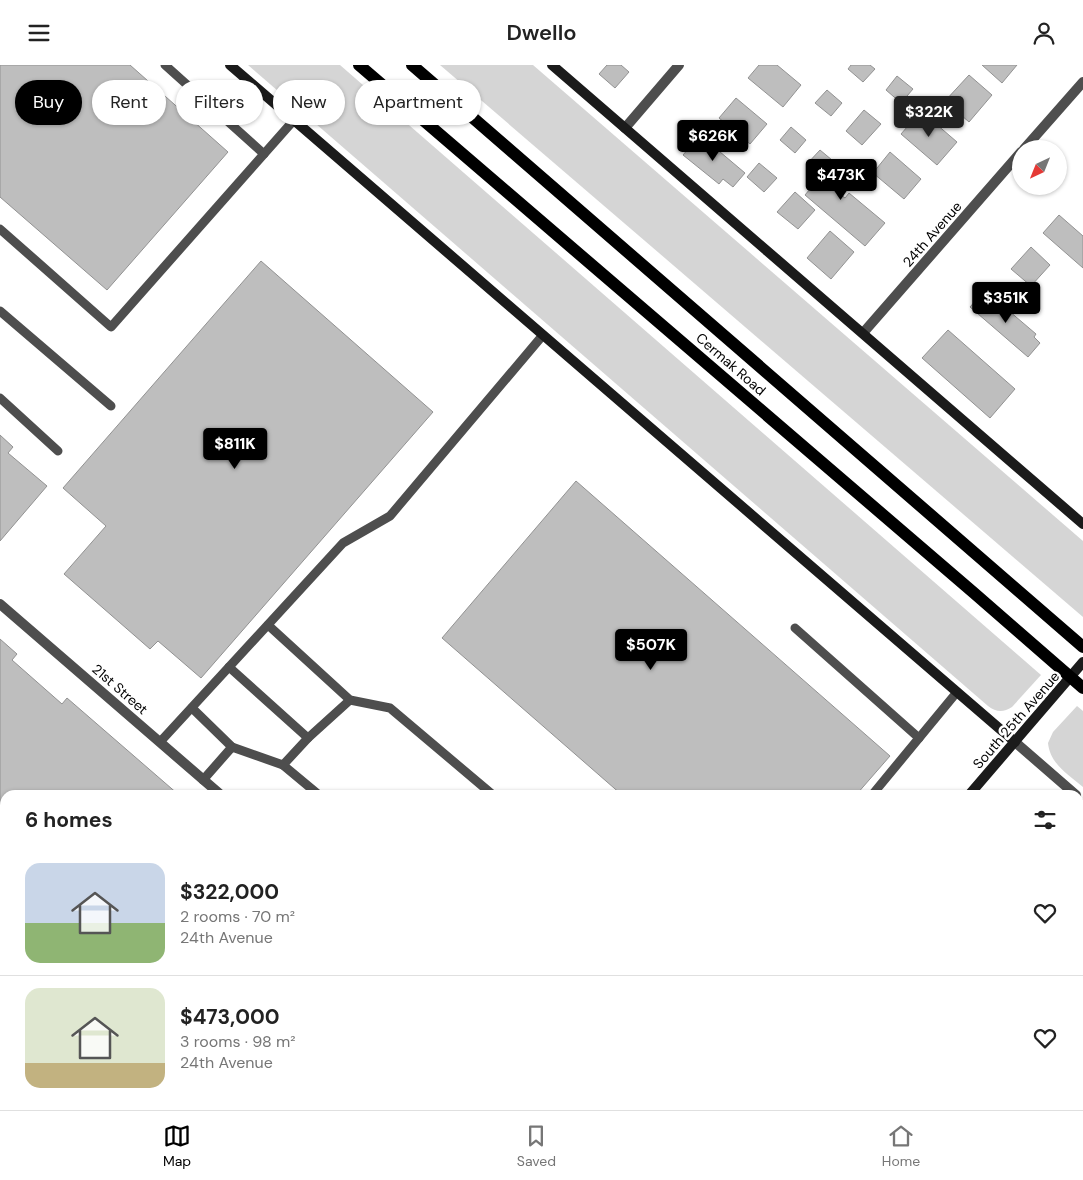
<!DOCTYPE html>
<html lang="en">
<head>
<meta charset="utf-8">
<style>
  body { margin:0; font-family:"DM Sans",sans-serif; background:#f6f6f6; color:#222; height:100vh; display:flex; flex-direction:column; font-size:19px; white-space:nowrap }
  * { box-sizing:border-box; margin:0 }
  p { font-size:16px; color:#767676 }
  .icon { flex:none; width:28px; height:28px; fill:none; stroke:currentColor; stroke-width:2; stroke-linecap:round; stroke-linejoin:round }
  .map { position:relative; flex:1; overflow:hidden }
  .drawer { position:absolute; left:0px; top:725px; width:1084px; height:320px; display:flex; flex-direction:column; background:#fff; border-radius:15px 15px 0 0; box-shadow:0 1px 4px #0004 }
  .drawer>* { flex:none }
  .banner { position:absolute; left:15px; top:15px; width:500px; height:45px; display:flex; gap:10px }
  .needle { width:32px; rotate:223deg }
  .tools { position:absolute; left:1012px; top:75px; display:grid; gap:10px }
  .tools a { display:grid; place-items:center; width:55px; height:55px; border-radius:50%; background:#fff; box-shadow:0 1px 4px #0004; font-size:25px }
  .price { position:absolute; translate:-50% -42px; padding:0 11px; border-radius:5px; background:#000; color:#fff; font-size:16px; line-height:32px; filter:drop-shadow(0 1px 2px #0008) }
  .price::after { content:''; position:absolute; left:50%; top:30px; width:15px; height:11px; margin-left:-8px; background:inherit; clip-path:polygon(0 0,100% 0,50% 100%) }
  .price.current { background:#222; color:#fff }
  ul { padding:0; list-style:none }
  li { display:flex; align-items:center; gap:15px; height:125px; padding:0 25px }
  li+li { border-top:1px solid #e0e0e0 }
  li span { display:grid; place-items:center; flex:none; width:140px; height:100px; border-radius:15px; color:#555 }
  li>.icon { margin-inline-start:auto }
  span .icon { width:60px; height:60px; fill:#fffc; stroke-width:1 }
  li b { font-size:21px }
  h2 { display:flex; justify-content:space-between; align-items:center; height:60px; padding:0 25px; font-size:21px }
  .chip { padding:0 18px; border-radius:22px; background:#fff; box-shadow:0 1px 4px #0004; font-size:18px; line-height:45px }
  .chip.current { background:#000; color:#fff }
  header { display:flex; justify-content:space-between; align-items:center; height:65px; padding:0 25px; background:#fff; font-size:22px; font-weight:600 }
  .tabs { display:flex; justify-content:space-around; align-items:center; height:70px; border-top:1px solid #e0e0e0; background:#fff; font-size:14px; color:#767676 }
  .tabs a { display:grid; justify-items:center; gap:2px }
  .tabs .current { color:#000 }
  .map>svg:first-child { display:block }
  .green { fill:#d5d5d5 }
  .building { fill:#bebebe; stroke:#929292 }
  .lines { fill:none; stroke-linecap:round; stroke-linejoin:round }
  .service { stroke:#4e4e4e; stroke-width:9 }
  .minor { stroke:#4e4e4e; stroke-width:10 }
  .secondary { stroke:#1b1b1b; stroke-width:10 }
  .primary { stroke:#000; stroke-width:12 }
  .labels { text-anchor:middle; stroke-width:5; stroke-linejoin:round; paint-order:stroke }
  .street-label { font-size:14px; fill:#000; stroke:#fff }
</style>
</head>
<body>
<header><svg class="icon" aria-label="menu" viewBox="0 0 24 24"><path d="M4 6h16M4 12h16M4 18h16"/></svg>Dwello<svg class="icon" aria-label="person" viewBox="0 0 24 24"><circle cx="12" cy="8" r="4"/><path d="M4 21q1-7 8-7t8 7"/></svg></header>
<div class="map">
<svg width="1083" height="1045" viewBox="0 0 1083 1045">
  <rect width="100%" height="100%" fill="#fff"/>
  <g class="green">
    <path d="M248,0H340L1041,610L1012,642C1003,648 996,647 988,641Z"/>
    <path d="M440,0H533L1083,476V552Z"/>
    <path d="M1077,641L1083,646V722C1068,709 1050,699 1048,678L1053,667Z"/>
  </g>
  <g class="building">
    <path d="M0,0H130L228,87L107,225L0,132Z"/>
    <path d="M607,0H621L629,7L615,23L599,9Z"/>
    <path d="M759,0H777L801,20L783,42L748,13Z"/>
    <path d="M851,0H870L875,4L863,17L848,4Z"/>
    <path d="M982,0H1017L1002,18Z"/>
    <path d="M969,10L992,30L969,57L945,36Z"/>
    <path d="M897,11L913,24L901,38L886,25Z"/>
    <path d="M827,25L842,38L831,51L815,38Z"/>
    <path d="M736,33L767,59L750,79L719,53Z"/>
    <path d="M864,45L881,59L862,80L846,66Z"/>
    <path d="M921,46L957,77L937,100L901,69Z"/>
    <path d="M791,62L806,75L795,88L780,75Z"/>
    <path d="M700,70L745,108L733,122L723,114L719,119L683,90Z"/>
    <path d="M820,85L844,105L830,121L845,133L849,128L885,158L865,181L805,130L820,112L806,100Z"/>
    <path d="M890,87L921,114L904,134L873,108Z"/>
    <path d="M759,98L777,113L764,127L747,112Z"/>
    <path d="M795,127L815,145L798,164L777,147Z"/>
    <path d="M1059,150L1083,171V203L1043,168Z"/>
    <path d="M830,166L854,187L831,214L807,193Z"/>
    <path d="M1031,182L1050,200L1031,221L1011,204Z"/>
    <path d="M261,196L433,347L201,613L158,576L150,584L64,509L106,461L63,423Z"/>
    <path d="M983,227L993,236L995,234L1036,269L1034,272L1040,278L1028,292L970,242Z"/>
    <path d="M948,265L1015,324L990,353L922,293Z"/>
    <path d="M0,370L13,382L8,388L47,421L0,476Z"/>
    <path d="M576,416L890,691L856,730H622L442,573Z"/>
    <path d="M0,574L17,589L12,595L62,639L67,633L179,730H5V1040H272L267,1045H0Z"/>
    <path d="M1083,783V1045H799L797,1043L800,1040H1079V787Z"/>
  </g>
  <g class="lines">
    <g class="service">
      <path d="M165,0L264,89"/>
      <path d="M0,164L111,262L294,55"/>
      <path d="M0,246L111,341"/>
      <path d="M0,333L58,386"/>
      <path d="M268,560L350,635L390,643L493,730"/>
      <path d="M795,563L919,673"/>
      <path d="M229,602L308,673L350,635"/>
      <path d="M192,643L232,682"/>
      <path d="M160,677L343,478L390,451L543,270"/>
      <path d="M283,700L319,730"/>
      <path d="M203,715L232,682L283,700L308,673"/>
      <path d="M872,730L957,627"/>
      <path d="M1079,744L1083,739"/>
      <path d="M425,1040L431,1045"/>
      <path d="M295,1045L299,1040"/>
      <path d="M498,1045L503,1040"/>
    </g>
    <g class="minor">
      <path d="M625,63L679,0"/>
      <path d="M1024,84L1083,17"/>
      <path d="M863,268L1021,87"/>
      <path d="M0,539L221,730"/>
      <path d="M1015,677L1076,730"/>
      <path d="M580,1040L586,1045"/>
    </g>
    <g class="secondary">
      <path d="M230,0L1015,677"/>
      <path d="M552,0L1083,459"/>
      <path d="M969,730L1083,597"/>
      <path d="M697,1045L702,1040"/>
    </g>
    <g class="primary">
      <path d="M359,0L974,528L1083,623"/>
      <path d="M412,0L1083,582"/>
    </g>
  </g>
  <g class="labels">
    <g class="street-label">
      <text transform="translate(932 169) rotate(-49)" y="5">24th Avenue</text>
      <text transform="translate(731 299) rotate(41)" y="5">Cermak Road</text>
      <text transform="translate(120 624) rotate(41)" y="5">21st Street</text>
      <text transform="translate(1016 655) rotate(-49)" y="5">South 25th Avenue</text>
    </g>
  </g>
</svg>
<div class="tools">
<a><svg class="needle" viewBox="-14 -14 28 28"><path d="M0-13l5 13h-10z" fill="#e53935"/><path d="M0 13l5-13h-10z" fill="#767676"/></svg></a>
</div>
<b class="price current" style="left:929px;top:73px">$322K</b>
<b class="price" style="left:713px;top:97px">$626K</b>
<b class="price" style="left:841px;top:136px">$473K</b>
<b class="price" style="left:1006px;top:259px">$351K</b>
<b class="price" style="left:235px;top:405px">$811K</b>
<b class="price" style="left:651px;top:606px">$507K</b>
<div class="banner">
<a class="chip current">Buy</a>
<a class="chip">Rent</a>
<a class="chip">Filters</a>
<a class="chip">New</a>
<a class="chip">Apartment</a>
</div>
<section class="drawer">
<h2>6 homes<svg class="icon" aria-label="filters" viewBox="0 0 24 24"><path d="M4 7h16M4 17h16"/><circle cx="9" cy="7" r="2"/><circle cx="15" cy="17" r="2"/></svg></h2>
<ul>
<li><span style="background:linear-gradient(#c9d6e8 60%,#8fb573 0)"><svg class="icon" aria-label="home" viewBox="0 0 24 24"><path d="M3 11l9-7 9 7M6 9v11h12V9"/></svg></span><div><b>$322,000</b><p>2 rooms · 70 m²</p><p>24th Avenue</p></div><svg class="icon" aria-label="heart" viewBox="0 0 24 24"><path d="M12 20l-8-8c-3-5 5-10 8-4 3-6 11-1 8 4z"/></svg></li>
<li><span style="background:linear-gradient(#dfe7d0 75%,#c2b280 0)"><svg class="icon" aria-label="home" viewBox="0 0 24 24"><path d="M3 11l9-7 9 7M6 9v11h12V9"/></svg></span><div><b>$473,000</b><p>3 rooms · 98 m²</p><p>24th Avenue</p></div><svg class="icon" aria-label="heart" viewBox="0 0 24 24"><path d="M12 20l-8-8c-3-5 5-10 8-4 3-6 11-1 8 4z"/></svg></li>
</ul>
</section>
</div>
<nav class="tabs">
<a class="current"><svg class="icon" aria-label="map" viewBox="0 0 24 24"><path d="M3 6l6-2 6 2 6-2v14l-6 2-6-2-6 2zM9 4v14M15 6v14"/></svg>Map</a>
<a><svg class="icon" aria-label="saved" viewBox="0 0 24 24"><path d="M7 4h10v16l-5-4-5 4z"/></svg>Saved</a>
<a><svg class="icon" aria-label="home" viewBox="0 0 24 24"><path d="M3 11l9-7 9 7M6 9v11h12V9"/></svg>Home</a>
</nav>
</body>
</html>
